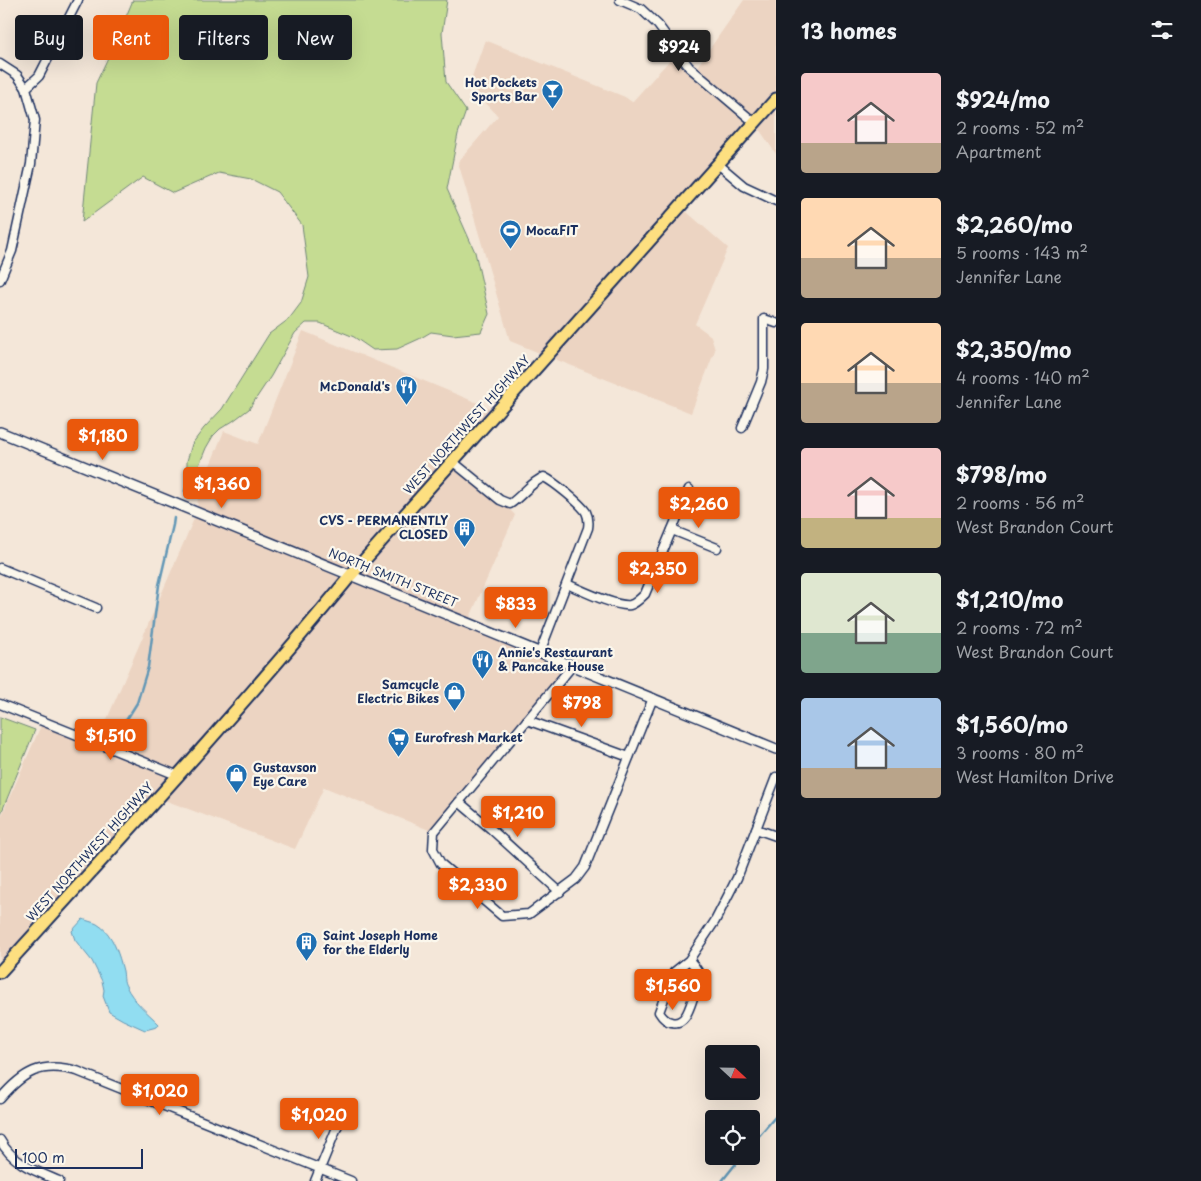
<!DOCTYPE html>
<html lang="en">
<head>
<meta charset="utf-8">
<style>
  body { margin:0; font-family:"Playpen Sans",sans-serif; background:#20242c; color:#f1f3f6; height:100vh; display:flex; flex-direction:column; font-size:19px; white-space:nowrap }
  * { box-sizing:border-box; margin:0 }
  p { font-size:16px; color:#9ea1a6 }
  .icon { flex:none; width:28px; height:28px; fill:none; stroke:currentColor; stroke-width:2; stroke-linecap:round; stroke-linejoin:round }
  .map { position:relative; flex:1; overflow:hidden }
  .panel { display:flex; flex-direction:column; background:#171b24; width:425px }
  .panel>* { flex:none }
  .guide { position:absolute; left:15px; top:15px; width:475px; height:45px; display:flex; gap:10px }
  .needle { width:32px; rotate:112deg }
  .tools { position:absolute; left:705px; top:1045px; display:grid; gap:10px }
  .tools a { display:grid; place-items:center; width:55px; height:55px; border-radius:5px; background:#171b24; box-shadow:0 5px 20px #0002; font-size:25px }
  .scale { position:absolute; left:15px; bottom:12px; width:128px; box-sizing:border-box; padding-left:5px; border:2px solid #1b2f5e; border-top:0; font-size:14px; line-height:18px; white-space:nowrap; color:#1b2f5e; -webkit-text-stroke:4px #fbf7ec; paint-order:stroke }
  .price { position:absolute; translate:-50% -42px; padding:0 11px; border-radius:5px; background:#ea580c; color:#fff; font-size:16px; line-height:32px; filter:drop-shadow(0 1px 2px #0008) }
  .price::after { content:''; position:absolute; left:50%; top:30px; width:15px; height:11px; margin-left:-8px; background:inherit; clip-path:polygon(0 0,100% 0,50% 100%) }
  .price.active { background:#222; color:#fff }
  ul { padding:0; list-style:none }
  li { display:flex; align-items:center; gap:15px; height:125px; padding:0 25px }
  li span { display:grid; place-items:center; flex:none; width:140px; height:100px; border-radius:5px; color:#555 }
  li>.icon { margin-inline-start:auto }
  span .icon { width:60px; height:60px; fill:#fffc; stroke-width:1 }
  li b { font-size:21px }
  h2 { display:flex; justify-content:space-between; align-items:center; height:60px; padding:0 25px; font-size:21px }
  .tag { padding:0 18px; border-radius:5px; background:#171b24; box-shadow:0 5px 20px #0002; font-size:18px; line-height:45px }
  .tag.active { background:#ea580c; color:#fff }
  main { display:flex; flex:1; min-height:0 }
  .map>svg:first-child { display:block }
  .built { fill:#ecd4c2 }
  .green { fill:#c5dc92; stroke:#708678 }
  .water { fill:#91ddf1; stroke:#6297b6 }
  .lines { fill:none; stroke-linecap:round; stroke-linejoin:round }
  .stream { stroke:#6297b6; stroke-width:2.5 }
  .minor-casing { stroke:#1b2f5e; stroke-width:11 }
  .tertiary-casing { stroke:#1b2f5e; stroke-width:12 }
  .primary-casing { stroke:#1b2f5e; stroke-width:15 }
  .minor { stroke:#fbf7ec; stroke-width:8 }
  .tertiary { stroke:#fbf7ec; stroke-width:9 }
  .primary { stroke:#fddf80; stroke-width:11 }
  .labels { text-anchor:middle; stroke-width:4.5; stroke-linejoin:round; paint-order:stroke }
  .poi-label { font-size:12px; font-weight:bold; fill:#1b2f5e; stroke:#fbf7ec; text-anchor:start }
  .street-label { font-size:12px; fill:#1b2f5e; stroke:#fbf7ec }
</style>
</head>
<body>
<main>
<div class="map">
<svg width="776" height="1181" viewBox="0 0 776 1181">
  <rect width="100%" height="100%" fill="#f4e7d9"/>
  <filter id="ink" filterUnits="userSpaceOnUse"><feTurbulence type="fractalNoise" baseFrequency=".02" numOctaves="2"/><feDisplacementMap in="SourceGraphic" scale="10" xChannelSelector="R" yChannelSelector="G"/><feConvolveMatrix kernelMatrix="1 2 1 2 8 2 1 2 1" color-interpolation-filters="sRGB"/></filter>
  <g filter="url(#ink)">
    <g class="built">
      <path d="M744,0H776V154L755,123L680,206L728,248L695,324L711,336L715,350L691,413L547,356L510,341L458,162L498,116L469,85L485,40L625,97L632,102L677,52L694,71Z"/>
      <path d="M303,331L497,411L452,461L500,500L515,515L468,622L573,665L434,832L324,787L295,849L159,798L0,972V819L43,721L97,742L197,512L198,495L224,431L258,444Z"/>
    </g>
    <g class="green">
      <path d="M133,0H447L442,33L446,82L466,111L458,134L447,189L475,252L489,314L481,332L453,335L431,332L419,339L397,349L373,350L354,337L320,323H306L295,333L271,376L249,409L233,421L220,429L213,436L206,448L197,470L194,473L191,474L187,470V461L192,444L204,428L222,409L269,334L289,319L301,303L309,277L302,225L277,192L251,179L219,173L173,193L143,177L82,222L96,83L115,43Z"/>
      <path d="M0,717L35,730L0,816Z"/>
    </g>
    <path class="water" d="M83,919C87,921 93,922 97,924C113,933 119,955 123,971C124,976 123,981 126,986C133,1001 147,1012 159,1024L157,1027L145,1030L123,1020L109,1012L103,996L104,990L102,981L92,961L75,940L72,931Z"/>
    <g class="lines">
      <g class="stream">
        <path d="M185,491L191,474"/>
        <path d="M97,733L117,728L127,719L137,703L148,667L159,585L173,525L174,518"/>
        <path d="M751,1145L776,1116"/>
        <path d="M722,1181L742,1156"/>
      </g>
      <defs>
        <g id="minor">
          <path d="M620,0L641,9L658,25L689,67L755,123"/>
          <path d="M0,64L17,75L26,88"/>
          <path d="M718,164L744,186L776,201"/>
          <path d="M0,280L12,251L31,164L35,120L26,88L39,76L78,0"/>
          <path d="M742,428L761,382L764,369V319L776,323"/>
          <path d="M452,461L500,500L510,504C522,496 531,482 544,477C554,482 580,503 586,512C589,518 589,522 588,528L540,652"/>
          <path d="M672,530L717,548"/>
          <path d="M0,568L96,608"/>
          <path d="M567,584C581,590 615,607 630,605C635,604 641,598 645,594L689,489"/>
          <path d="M573,665L434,832L433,849L441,864L502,916L529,914L576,879L585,867L653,698"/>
          <path d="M0,704L179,776"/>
          <path d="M527,720L629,757"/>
          <path d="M459,802L491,829L560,892"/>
          <path d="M756,829L776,836"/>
          <path d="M689,960C694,965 701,973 700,981C700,985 696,991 694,995C690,1006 686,1026 671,1022C665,1021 662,1017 659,1012L674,972L689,960L715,921L737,878L776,777"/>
          <path d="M0,1099C23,1072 41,1061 77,1071L351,1181"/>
          <path d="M0,1140C13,1164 35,1171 59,1181"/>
          <path d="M315,1181L340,1120"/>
        </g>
        <path id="tertiary" d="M0,432L776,749"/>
        <path id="primary" d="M0,972C119,841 239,711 351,575L776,99"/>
      </defs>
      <use href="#minor" class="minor-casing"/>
      <use href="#tertiary" class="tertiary-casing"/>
      <use href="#primary" class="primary-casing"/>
      <use href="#minor" class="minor"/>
      <use href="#tertiary" class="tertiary"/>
      <use href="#primary" class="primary"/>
    </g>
  </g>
  <defs>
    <symbol id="bar-pin" viewBox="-11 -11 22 30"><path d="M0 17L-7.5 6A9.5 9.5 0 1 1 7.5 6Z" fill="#1f6fb2" stroke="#fbf7ec"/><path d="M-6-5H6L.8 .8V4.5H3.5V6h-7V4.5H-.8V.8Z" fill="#fff"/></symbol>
    <symbol id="stadium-pin" viewBox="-11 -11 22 30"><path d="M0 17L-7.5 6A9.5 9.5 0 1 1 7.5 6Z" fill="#1f6fb2" stroke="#fbf7ec"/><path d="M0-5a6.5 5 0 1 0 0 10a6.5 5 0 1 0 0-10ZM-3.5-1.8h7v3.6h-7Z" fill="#fff"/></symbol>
    <symbol id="restaurant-pin" viewBox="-11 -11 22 30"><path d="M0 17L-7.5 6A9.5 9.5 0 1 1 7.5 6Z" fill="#1f6fb2" stroke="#fbf7ec"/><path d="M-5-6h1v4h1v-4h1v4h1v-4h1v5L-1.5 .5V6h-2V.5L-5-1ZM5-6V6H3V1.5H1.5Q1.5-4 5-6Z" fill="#fff"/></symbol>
    <symbol id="building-pin" viewBox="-11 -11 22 30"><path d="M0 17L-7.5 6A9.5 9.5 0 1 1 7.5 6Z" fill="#1f6fb2" stroke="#fbf7ec"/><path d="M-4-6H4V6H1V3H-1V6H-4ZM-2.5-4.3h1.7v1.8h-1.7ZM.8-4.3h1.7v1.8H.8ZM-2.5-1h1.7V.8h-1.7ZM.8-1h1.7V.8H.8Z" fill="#fff"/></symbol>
    <symbol id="shop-pin" viewBox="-11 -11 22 30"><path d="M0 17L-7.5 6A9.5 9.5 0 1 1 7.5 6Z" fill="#1f6fb2" stroke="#fbf7ec"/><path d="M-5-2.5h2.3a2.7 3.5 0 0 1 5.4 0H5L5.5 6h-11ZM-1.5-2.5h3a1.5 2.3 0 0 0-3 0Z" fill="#fff"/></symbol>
    <symbol id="supermarket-pin" viewBox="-11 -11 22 30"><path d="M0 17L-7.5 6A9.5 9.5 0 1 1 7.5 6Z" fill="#1f6fb2" stroke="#fbf7ec"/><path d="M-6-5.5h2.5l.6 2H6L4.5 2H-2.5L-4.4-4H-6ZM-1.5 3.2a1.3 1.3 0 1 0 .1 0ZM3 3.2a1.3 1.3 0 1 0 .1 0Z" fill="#fff"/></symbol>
  </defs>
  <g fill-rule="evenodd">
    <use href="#bar-pin" x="540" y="78" width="25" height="34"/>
    <use href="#stadium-pin" x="498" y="218" width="25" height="34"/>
    <use href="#restaurant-pin" x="394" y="374" width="25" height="34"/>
    <use href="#building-pin" x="452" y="516" width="25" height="34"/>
    <use href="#restaurant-pin" x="470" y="648" width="25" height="34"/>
    <use href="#shop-pin" x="442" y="680" width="25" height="34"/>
    <use href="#supermarket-pin" x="386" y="726" width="25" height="34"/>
    <use href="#shop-pin" x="224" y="762" width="25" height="34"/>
    <use href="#building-pin" x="294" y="930" width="25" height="34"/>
  </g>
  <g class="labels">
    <g class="poi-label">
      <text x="537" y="87" text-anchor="end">Hot Pockets<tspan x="537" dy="14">Sports Bar</tspan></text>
      <text x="526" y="235">MocaFIT</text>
      <text x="390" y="391" text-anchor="end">McDonald's</text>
      <text x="448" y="525" text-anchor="end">CVS - PERMANENTLY<tspan x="448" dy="14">CLOSED</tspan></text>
      <text x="498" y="657">Annie's Restaurant<tspan x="498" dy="14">&amp; Pancake House</tspan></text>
      <text x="439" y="689" text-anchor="end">Samcycle<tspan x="439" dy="14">Electric Bikes</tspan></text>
      <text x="415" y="742">Eurofresh Market</text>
      <text x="253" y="772">Gustavson<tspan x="253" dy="14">Eye Care</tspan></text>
      <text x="323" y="940">Saint Joseph Home<tspan x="323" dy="14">for the Elderly</tspan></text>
    </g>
    <g class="street-label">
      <text transform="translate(467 425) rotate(-48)" y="4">WEST NORTHWEST HIGHWAY</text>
      <text transform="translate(393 578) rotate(22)" y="4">NORTH SMITH STREET</text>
      <text transform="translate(90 852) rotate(-48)" y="4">WEST NORTHWEST HIGHWAY</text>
    </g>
  </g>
</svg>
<div class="tools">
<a><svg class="needle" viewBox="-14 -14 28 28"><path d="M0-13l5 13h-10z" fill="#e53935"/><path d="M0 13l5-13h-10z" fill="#9ea1a6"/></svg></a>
<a><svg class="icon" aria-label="locate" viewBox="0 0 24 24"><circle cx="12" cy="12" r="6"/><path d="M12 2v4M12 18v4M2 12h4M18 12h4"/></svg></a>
</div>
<div class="scale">100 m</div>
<b class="price active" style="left:679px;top:72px">$924</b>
<b class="price" style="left:103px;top:461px">$1,180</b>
<b class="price" style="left:222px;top:509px">$1,360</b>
<b class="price" style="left:699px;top:529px">$2,260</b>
<b class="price" style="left:658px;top:594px">$2,350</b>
<b class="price" style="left:516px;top:629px">$833</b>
<b class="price" style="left:582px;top:728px">$798</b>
<b class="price" style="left:111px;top:761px">$1,510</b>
<b class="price" style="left:518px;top:838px">$1,210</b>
<b class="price" style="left:478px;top:910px">$2,330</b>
<b class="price" style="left:673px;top:1011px">$1,560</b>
<b class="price" style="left:160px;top:1116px">$1,020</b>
<b class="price" style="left:319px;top:1140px">$1,020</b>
<div class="guide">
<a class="tag">Buy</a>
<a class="tag active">Rent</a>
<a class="tag">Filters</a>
<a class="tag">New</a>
</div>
</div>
<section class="panel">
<h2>13 homes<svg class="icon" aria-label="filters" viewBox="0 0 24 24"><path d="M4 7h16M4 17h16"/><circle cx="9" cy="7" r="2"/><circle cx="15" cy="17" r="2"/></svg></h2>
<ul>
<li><span style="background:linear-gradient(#f6c9c9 70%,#b9a48a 0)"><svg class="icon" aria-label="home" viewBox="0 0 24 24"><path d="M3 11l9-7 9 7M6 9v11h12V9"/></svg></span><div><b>$924/mo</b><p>2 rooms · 52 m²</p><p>Apartment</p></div></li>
<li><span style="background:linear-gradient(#ffd9b3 60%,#b9a48a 0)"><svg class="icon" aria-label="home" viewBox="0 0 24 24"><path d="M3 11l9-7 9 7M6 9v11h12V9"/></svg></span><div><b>$2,260/mo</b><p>5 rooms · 143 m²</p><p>Jennifer Lane</p></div></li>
<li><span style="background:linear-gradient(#ffd9b3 60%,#b9a48a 0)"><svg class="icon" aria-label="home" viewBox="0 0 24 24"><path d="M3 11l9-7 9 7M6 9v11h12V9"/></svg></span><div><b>$2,350/mo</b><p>4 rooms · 140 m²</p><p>Jennifer Lane</p></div></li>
<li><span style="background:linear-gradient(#f6c9c9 70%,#c2b280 0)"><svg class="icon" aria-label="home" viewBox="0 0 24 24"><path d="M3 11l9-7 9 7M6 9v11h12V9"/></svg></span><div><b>$798/mo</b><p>2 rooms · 56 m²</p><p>West Brandon Court</p></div></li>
<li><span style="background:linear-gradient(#dfe7d0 60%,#7fa58c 0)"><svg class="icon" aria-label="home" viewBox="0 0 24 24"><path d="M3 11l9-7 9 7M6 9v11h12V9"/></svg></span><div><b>$1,210/mo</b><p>2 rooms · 72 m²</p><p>West Brandon Court</p></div></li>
<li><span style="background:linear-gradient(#a9c7e8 70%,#b9a48a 0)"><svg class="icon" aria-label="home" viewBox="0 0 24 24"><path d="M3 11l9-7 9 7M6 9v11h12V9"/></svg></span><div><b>$1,560/mo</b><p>3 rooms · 80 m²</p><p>West Hamilton Drive</p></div></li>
</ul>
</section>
</main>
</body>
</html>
